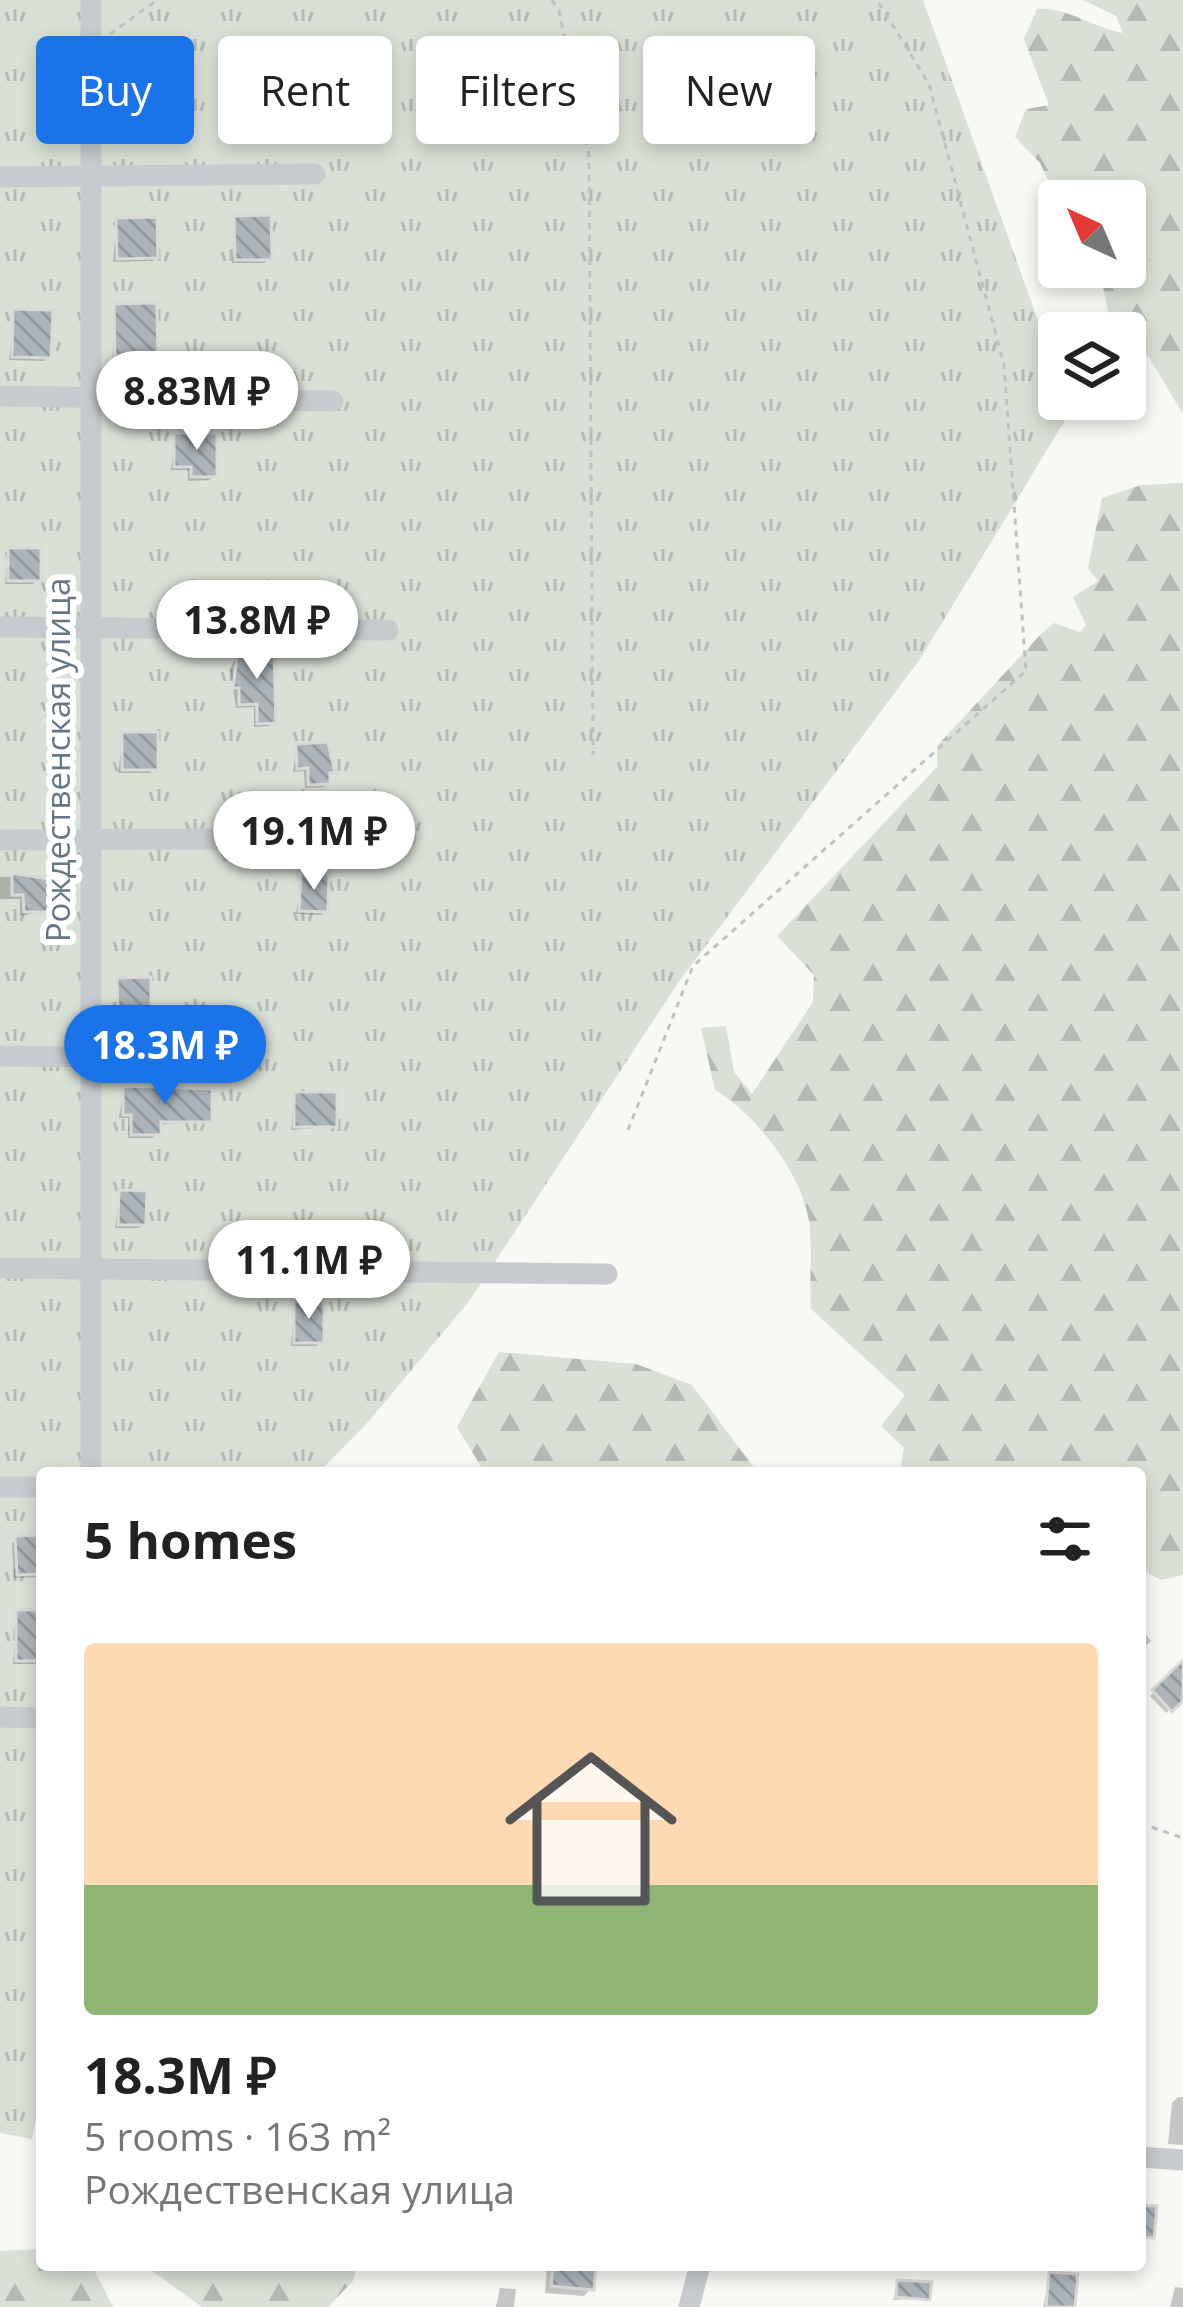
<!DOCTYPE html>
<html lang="en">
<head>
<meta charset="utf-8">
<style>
  body { margin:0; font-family:"Open Sans",sans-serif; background:#f2f2f2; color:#222; height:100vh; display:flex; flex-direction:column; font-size:45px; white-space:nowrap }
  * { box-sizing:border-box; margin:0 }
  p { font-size:39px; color:#767676 }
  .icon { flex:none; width:66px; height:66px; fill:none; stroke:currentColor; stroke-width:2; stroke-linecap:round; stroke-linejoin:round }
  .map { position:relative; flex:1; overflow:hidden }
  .details { position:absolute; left:36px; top:1467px; width:1110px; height:804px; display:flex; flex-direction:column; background:#fff; border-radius:12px; box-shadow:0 6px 18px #0003 }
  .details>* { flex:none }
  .hud { position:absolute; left:36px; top:36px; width:1113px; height:108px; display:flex; gap:24px }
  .needle { width:78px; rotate:316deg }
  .fabs { position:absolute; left:1038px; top:180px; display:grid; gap:24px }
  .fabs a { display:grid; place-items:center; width:108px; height:108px; border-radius:12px; background:#fff; box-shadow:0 6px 18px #0003; font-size:60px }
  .price { position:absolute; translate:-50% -102px; padding:0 27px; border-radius:42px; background:#fff; color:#222; font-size:39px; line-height:78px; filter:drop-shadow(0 3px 6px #0008) }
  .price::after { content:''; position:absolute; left:50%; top:72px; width:36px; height:27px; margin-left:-18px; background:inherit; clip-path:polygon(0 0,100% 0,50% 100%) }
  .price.selected { background:#1a73e8; color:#fff }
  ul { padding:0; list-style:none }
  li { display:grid; align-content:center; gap:24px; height:636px; padding:0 48px }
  li span { display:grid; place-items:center; height:372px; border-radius:12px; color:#555 }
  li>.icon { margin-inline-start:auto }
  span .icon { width:216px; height:216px; fill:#fffc; stroke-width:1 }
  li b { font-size:51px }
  h2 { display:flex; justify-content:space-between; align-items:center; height:144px; padding:0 48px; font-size:51px }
  .chip { padding:0 42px; border-radius:12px; background:#fff; box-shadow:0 6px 18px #0003; font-size:42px; line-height:108px }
  .chip.selected { background:#1a73e8; color:#fff }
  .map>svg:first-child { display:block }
  .grass { fill:url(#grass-tufts) }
  .forest { fill:url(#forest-firs) }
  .shadow { fill:#0003 }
  .building { fill:url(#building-back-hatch); stroke:#d9d9d7; stroke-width:3 }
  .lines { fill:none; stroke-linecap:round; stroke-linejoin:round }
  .path { stroke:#bec1c3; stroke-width:3; stroke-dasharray:6 6; stroke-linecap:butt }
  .street { stroke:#c7cbce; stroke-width:21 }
  .labels { text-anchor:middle; stroke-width:12; stroke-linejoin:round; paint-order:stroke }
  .street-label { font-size:33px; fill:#657787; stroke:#fff }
</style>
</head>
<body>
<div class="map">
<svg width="1183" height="2307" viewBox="0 0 1183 2307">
  <defs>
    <pattern id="grass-tufts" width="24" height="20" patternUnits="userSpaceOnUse" patternTransform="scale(3)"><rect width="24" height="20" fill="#d9e0d5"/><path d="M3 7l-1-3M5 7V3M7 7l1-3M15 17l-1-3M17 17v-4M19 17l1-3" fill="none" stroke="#b4bab2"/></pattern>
    <pattern id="forest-firs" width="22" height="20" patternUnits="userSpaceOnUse" patternTransform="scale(3)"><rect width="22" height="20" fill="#d9e0d5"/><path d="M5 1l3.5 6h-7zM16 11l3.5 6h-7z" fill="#b4bab2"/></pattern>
    <pattern id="building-back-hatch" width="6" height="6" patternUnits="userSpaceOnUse" patternTransform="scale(3)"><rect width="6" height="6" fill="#adb5bb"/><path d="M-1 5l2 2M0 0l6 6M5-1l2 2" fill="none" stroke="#90989e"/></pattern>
  </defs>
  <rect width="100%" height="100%" fill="#f8f8f5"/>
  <path class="grass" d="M0,0H923L1059,379V399H1066L1070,412L920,659L678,983L470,1300L369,1421L318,1473H42V2088L32,2139L0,2133Z"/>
  <g class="forest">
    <path d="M1083,0H1183V414L1149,357L1125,344V333H1118L1110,321L1099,267H1125V201L1059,204L1040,163L1015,137L1026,109L1049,105L1024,39L1037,9C1067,7 1094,28 1123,33L1116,16Z"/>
    <path d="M1183,483V1575L1161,1580L1140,1569V1473H900L904,1448L881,1426L905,1395L811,1309C809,1284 813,1237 808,1216C798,1169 754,1113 715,1090L701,1028L726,1026L734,1072L752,1094L813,1002L814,975L777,936L937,767V746L1041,634L1054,623L1080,632L1086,625L1073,597L1098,581L1088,568L1102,498L1141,485Z"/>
    <path d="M499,1352L636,1364L692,1385L758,1473H485L457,1427Z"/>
    <path d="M42,2249V2265H92L113,2307H0V2251Z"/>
    <path d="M144,2265H357L353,2281L328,2307H202Z"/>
  </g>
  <g class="shadow">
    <path d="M235,219L269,258L265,263H232Z"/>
    <path d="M117,221L155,257L151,261L113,262Z"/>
    <path d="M116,307L155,378L151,383H134V365H112Z"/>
    <path d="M15,312L48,357L44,361L9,360Z"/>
    <path d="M175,436L214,476L210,480L188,481V470H171Z"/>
    <path d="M9,551L38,579L33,584H5Z"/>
    <path d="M239,651L273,722L268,726L254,727V707L236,708L230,669Z"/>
    <path d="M123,735L154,768L150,773H118Z"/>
    <path d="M297,747L327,782L323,787L305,788L304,771L293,772Z"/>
    <path d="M36,876L46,911L20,916V899H0V877Z"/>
    <path d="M302,876L325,910L321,915L296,914Z"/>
    <path d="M119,981L148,1011L144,1015L115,1016Z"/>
    <path d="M124,1089L209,1120L158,1125L153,1138H128V1118H119Z"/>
    <path d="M295,1095L334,1126L291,1130Z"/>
    <path d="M120,1193L143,1224L139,1228H115Z"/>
    <path d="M295,1304L321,1342L316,1346H291Z"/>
    <path d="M42,1538V1577L14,1578L12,1543Z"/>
    <path d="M18,1613H42V1664H13Z"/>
    <path d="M1140,1627L1151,1641L1140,1651Z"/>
    <path d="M1182,1665L1183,1697L1166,1713L1150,1696Z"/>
    <path d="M1178,2097H1183V2145L1168,2144L1172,2103Z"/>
    <path d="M547,2265H593L591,2288L584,2296L545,2293Z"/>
    <path d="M1050,2275L1072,2307H1043Z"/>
    <path d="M898,2283L927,2298L893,2300Z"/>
    <path d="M1175,2287L1183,2288V2307H1170Z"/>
    <path d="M500,2288L516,2289L514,2307H496Z"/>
  </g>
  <g class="building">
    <path d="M271,215L272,260H235L234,216Z"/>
    <path d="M157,217L158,258L117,259L116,218Z"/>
    <path d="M157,303L158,379L137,380V362H115L114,304Z"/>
    <path d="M13,309L53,310L51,358L12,357Z"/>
    <path d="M174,433H217V477H191V467H174Z"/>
    <rect x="8" y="548" width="33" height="33"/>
    <path d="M238,648H274L276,723L257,724V704L239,705V688H233Z"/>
    <rect x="122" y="732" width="36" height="38"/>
    <path d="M328,742L335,773H330V784L308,785V768L297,769L296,744Z"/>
    <path d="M12,873L49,879V912H24L23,895H12Z"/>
    <path d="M301,873L329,874L328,912L299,911Z"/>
    <path d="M151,977V1012L118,1013L117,978Z"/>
    <path d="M123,1086L212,1089V1122H161V1135H131V1115H123Z"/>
    <rect x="294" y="1092" width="43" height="35"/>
    <path d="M119,1190L147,1191L146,1225H118Z"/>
    <rect x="294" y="1301" width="30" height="42"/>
    <path d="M42,1535V1574L17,1575L15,1536Z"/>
    <rect x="16" y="1610" width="26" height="51"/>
    <path d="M1183,1660V1701L1172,1712L1152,1690Z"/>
    <path d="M1140,2205L1157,2206L1154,2238L1140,2237Z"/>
    <path d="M553,2265H596L594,2290L551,2286Z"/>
    <path d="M1049,2272L1078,2274L1075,2307H1046Z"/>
    <path d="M897,2280L932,2282L930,2300L896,2297Z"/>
  </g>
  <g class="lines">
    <g class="path">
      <path d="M552,0L559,11L589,156L593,755"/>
      <path d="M110,34L157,0"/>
      <path d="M628,1130L693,966L1026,671L1004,365L929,84L877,0"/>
      <path d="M1140,1829L1151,1827L1183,1838"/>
    </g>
    <g class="street">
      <path d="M0,177L315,174"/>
      <path d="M0,396L333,401"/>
      <path d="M0,627L388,630"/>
      <path d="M0,840L406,838"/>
      <path d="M0,1056L91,1057"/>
      <path d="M0,1268L607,1274"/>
      <path d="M91,1473V0"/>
      <path d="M0,1487H42"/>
      <path d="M0,1717L42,1718"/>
      <path d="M1140,2157L1183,2160"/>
      <path d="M689,2307L700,2265"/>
    </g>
  </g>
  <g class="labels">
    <g class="street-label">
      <text transform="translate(58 760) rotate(-90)" y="12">Рождественская улица</text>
    </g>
  </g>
</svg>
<div class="fabs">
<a><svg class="needle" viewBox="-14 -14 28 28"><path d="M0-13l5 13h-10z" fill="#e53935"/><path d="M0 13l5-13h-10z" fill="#767676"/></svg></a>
<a><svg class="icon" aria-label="layers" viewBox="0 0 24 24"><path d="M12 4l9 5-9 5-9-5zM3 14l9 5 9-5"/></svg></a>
</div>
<b class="price" style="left:197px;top:453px">8.83M ₽</b>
<b class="price" style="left:257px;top:682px">13.8M ₽</b>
<b class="price" style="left:314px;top:893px">19.1M ₽</b>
<b class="price selected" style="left:165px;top:1107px">18.3M ₽</b>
<b class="price" style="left:309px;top:1322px">11.1M ₽</b>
<div class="hud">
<a class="chip selected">Buy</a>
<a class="chip">Rent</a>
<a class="chip">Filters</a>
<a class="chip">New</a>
</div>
<section class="details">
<h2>5 homes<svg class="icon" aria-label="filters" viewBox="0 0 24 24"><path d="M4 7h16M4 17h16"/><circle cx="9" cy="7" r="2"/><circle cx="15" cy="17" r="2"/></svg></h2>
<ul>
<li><span style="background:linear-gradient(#ffd9b3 65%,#8fb573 0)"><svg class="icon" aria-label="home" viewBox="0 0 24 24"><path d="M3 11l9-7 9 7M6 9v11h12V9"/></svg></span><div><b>18.3M ₽</b><p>5 rooms · 163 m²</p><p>Рождественская улица</p></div></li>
</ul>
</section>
</div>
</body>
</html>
